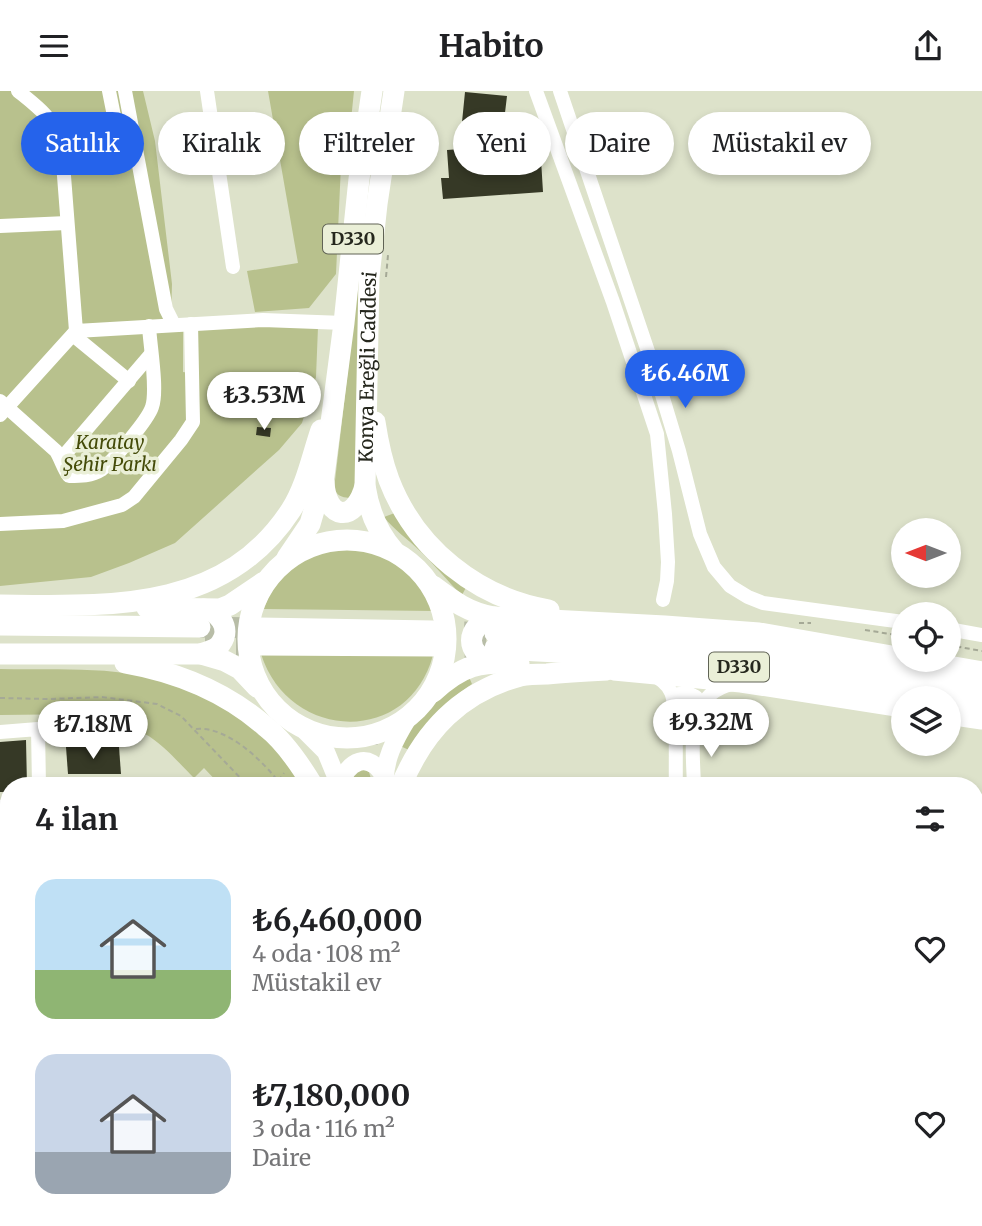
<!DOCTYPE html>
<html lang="tr">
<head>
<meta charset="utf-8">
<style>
  body { margin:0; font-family:Merriweather,serif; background:#f6f6f6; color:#202124; height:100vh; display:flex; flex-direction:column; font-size:26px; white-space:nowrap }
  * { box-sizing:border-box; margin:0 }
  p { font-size:23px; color:#757577 }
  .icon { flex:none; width:38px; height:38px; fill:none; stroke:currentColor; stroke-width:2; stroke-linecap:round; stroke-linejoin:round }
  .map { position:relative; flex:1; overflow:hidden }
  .details { position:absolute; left:0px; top:686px; width:984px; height:450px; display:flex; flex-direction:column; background:#fff; border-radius:28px 28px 0 0; box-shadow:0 4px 10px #0003 }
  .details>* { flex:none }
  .banner { position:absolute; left:21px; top:21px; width:942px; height:63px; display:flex; gap:14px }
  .needle { width:46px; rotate:270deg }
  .tools { position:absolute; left:891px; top:427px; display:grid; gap:14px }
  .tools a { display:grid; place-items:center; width:70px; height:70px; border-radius:50%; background:#fff; box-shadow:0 4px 10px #0003; font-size:35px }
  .price { position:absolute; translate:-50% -60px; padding:0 16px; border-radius:24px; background:#fff; color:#222; font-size:23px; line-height:46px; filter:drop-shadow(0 2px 4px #0008) }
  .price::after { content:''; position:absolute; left:50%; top:42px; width:21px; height:16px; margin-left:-10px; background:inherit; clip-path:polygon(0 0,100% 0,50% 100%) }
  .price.selected { background:#2563eb; color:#fff }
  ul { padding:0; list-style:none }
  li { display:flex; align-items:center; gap:21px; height:175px; padding:0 35px }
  li span { display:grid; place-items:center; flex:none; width:196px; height:140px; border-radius:21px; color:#555 }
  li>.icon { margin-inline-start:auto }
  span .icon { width:84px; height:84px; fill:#fffc; stroke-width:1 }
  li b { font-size:30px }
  h2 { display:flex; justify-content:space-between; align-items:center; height:84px; padding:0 35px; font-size:30px }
  .tag { padding:0 24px; border-radius:32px; background:#fff; box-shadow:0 4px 10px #0003; font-size:24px; line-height:63px }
  .tag.selected { background:#2563eb; color:#fff }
  header { display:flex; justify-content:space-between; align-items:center; height:91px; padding:0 35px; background:#fff; font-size:32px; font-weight:700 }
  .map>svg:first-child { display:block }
  .built { fill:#d0d6b7 }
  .green { fill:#b8c18d }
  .building { fill:#363926 }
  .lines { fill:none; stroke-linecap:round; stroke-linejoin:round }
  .highway-tunnel { stroke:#b8bda7; stroke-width:21; stroke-dasharray:21 10; stroke-linecap:butt }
  .path { stroke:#a5a996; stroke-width:2; stroke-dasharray:5 3.5; stroke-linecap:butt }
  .minor { stroke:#fff; stroke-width:14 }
  .major { stroke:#fff; stroke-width:18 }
  .highway { stroke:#fff; stroke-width:21 }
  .labels { text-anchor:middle; stroke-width:7; stroke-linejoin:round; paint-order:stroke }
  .shield { fill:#eaefd7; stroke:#606355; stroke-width:2 }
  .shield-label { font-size:18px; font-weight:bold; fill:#25271d }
  .street-label { font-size:19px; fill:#25271d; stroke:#eaefd7 }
  .park-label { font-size:19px; font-style:italic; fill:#444b09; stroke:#eaefd7 }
</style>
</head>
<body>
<header><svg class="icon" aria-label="menu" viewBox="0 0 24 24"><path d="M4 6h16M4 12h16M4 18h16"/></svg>Habito<svg class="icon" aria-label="share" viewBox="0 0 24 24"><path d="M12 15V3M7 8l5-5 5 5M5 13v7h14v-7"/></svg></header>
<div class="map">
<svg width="982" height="1135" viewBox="0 0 982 1135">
  <rect width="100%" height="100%" fill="#dde2ca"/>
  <path class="built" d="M9,839V1038H0V840Z"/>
  <g class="green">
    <path d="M0,0H143L155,50L172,193L171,225L183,239V281L196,283L195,237L264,233L318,236L316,286L302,332L279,359L175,452L129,472L91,486L0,495Z"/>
    <path d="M268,0H354L350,39L341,74L336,183L309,217L255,221L247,180L298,172Z"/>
    <path d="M362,159L358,391L349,407C341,406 338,405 334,398Z"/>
    <path d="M400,420L470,489L462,504C447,490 435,474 420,460C408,448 394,439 384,426Z"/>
    <path d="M343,453C389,457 419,475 434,520L264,518C272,493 289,468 314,458C323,455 333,454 343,453Z"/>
    <path d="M261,563L433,564C409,655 289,651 261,563Z"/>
    <path d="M0,578C46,579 93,576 139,584C174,590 237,619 262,644C278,659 290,677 302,695H221L204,677L194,687C180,673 162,652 145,643C101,619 49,624 0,624Z"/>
    <path d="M466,579L472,593C442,613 430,630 409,659L398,654L409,636L427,621L442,600Z"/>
    <path d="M362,677L369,681L373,695H346L349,681Z"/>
    <path d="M0,721H9V778L5,779L0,773Z"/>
    <path d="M241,1127H299L298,1135H241Z"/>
  </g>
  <g class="building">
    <path d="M465,1L507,5L504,30L477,27L476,33L462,31Z"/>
    <path d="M540,52L543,101L443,108L441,87H449L447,59Z"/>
    <path d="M257,336L271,337L270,346L256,344Z"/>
    <path d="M26,649L27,695H9V701H0V651Z"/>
    <path d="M66,656H119L121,683H68Z"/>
    <path d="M9,930V1026H0V931Z"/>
    <path d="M192,1127H219L220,1135H192Z"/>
    <rect x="321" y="1127" width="21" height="8"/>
  </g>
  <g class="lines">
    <g class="highway-tunnel">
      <path d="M200,536L259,537"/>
      <path d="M433,540L490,542"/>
      <path d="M205,554H259"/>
      <path d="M434,555L488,557"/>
    </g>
    <g class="path">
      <path d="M386,186L388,164"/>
      <path d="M799,532H811"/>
      <path d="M865,539L903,545"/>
      <path d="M948,554L982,560"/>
      <path d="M0,607L48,608L102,606L157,613L181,625L248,695"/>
      <path d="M196,638C228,635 264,671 282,695"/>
      <path d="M339,655L367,651L379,653"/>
      <path d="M264,695L267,692H277L284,682"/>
    </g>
    <g class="minor">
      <path d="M18,0C34,13 55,28 60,50C62,57 62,65 63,72L76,240L263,229L344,232"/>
      <path d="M125,0L166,218L174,234"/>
      <path d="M207,0L233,176"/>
      <path d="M536,0L613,211L657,343L665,423L668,471L667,490L663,509"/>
      <path d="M560,0L656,284L679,360L700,443L714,476L730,495L748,506L763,512L903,531"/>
      <path d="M62,63L113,61L117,58L119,50L109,0"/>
      <path d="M0,135L67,132"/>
      <path d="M73,244L129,290"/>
      <path d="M0,310L56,360C61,368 63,377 69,385C80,385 92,385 101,379C112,371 148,329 152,316C158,299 150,255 149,235"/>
      <path d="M0,324L76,240"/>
      <path d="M61,368L151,263"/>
      <path d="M0,433L63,430L122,414L134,406L181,349L193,331L191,233"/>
      <path d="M948,538L982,544"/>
      <path d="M651,584C659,586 667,593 671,601C678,616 675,675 676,695"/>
      <path d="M673,615L679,603H690L696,606L700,616"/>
      <path d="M0,641L38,638L39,695"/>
      <path d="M694,695C693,657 684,603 733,593"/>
      <path d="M0,716H9"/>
      <path d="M0,792L9,806"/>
      <path d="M0,826H9"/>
      <path d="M0,1043H9"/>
      <path d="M149,1127L154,1135"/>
      <path d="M311,1127V1135"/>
      <path d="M690,1127V1135"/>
      <path d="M705,1127V1135"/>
      <path d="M29,1135L60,1130L102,1127"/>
      <path d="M127,1135L131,1127"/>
      <path d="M235,1135V1127"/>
    </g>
    <g class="major">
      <path d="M301,636L326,661L340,695"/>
      <path d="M340,694C348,669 369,660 384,685"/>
      <path d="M385,695C383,670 395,648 408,627"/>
      <path d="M403,1127L404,1135"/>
      <path d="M380,1135V1127"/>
    </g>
    <g class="highway">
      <path d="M375,331C378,351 382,370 389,389C415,457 477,507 549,519"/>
      <path d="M324,391C326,429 355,433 365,395"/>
      <circle cx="347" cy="548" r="99"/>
      <path id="s1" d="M394,460C377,441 369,420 365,395L369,186L377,113L394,0"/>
      <path d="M287,467L310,433L324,385L344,232L359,88L372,0"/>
      <path d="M433,495C453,510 469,522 494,526L665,535L759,542L903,567"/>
      <path d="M0,514C108,515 224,522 291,419C306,396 312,365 321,339"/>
      <path d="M147,517L220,518L230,514L264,491"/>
      <path d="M494,526C464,535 464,564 494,572"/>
      <path d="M0,534L200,536"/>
      <path d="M259,537L433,540"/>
      <path d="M495,542L639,550L757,561L982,596"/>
      <path d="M259,554L434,555"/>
      <path d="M495,557C594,564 694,568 792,582C856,591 919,602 982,612"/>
      <path d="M0,563H201L225,570L240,578L257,596"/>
      <path d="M201,563C208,560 217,559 221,552C232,537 218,519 203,518"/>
      <path d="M914,569L982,581"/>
      <path d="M125,572C177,581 226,601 266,636C284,650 301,675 313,695"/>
      <path d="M614,579L741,591L903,616"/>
      <path d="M433,601C462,574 480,570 519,572"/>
      <path d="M948,623L982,628"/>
      <path d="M401,695C424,639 461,601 520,585C529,583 538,583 547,583C567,581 587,580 607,579"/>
    </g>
  </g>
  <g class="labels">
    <g class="shield">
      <rect x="323" y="133.5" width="60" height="29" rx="5"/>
      <rect x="709" y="561.5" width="60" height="29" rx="5"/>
    </g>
    <g class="shield-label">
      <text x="353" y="154">D330</text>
      <text x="739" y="582">D330</text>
    </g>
    <g class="street-label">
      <text dy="7" stroke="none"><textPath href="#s1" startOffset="191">Konya Ereğli Caddesi</textPath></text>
    </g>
    <g class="park-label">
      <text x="110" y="358">Karatay<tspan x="110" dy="22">Şehir Parkı</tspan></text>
    </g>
  </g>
</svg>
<div class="tools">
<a><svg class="needle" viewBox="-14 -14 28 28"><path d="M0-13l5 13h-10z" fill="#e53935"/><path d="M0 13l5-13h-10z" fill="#757577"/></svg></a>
<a><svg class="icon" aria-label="locate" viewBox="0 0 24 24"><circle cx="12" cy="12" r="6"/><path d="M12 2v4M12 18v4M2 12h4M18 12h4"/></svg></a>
<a><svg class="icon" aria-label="layers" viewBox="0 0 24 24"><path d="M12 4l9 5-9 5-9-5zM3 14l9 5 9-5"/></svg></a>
</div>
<b class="price selected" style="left:685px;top:319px">₺6.46M</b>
<b class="price" style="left:264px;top:341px">₺3.53M</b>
<b class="price" style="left:711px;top:668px">₺9.32M</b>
<b class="price" style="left:93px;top:670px">₺7.18M</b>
<div class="banner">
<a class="tag selected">Satılık</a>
<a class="tag">Kiralık</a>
<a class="tag">Filtreler</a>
<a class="tag">Yeni</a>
<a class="tag">Daire</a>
<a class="tag">Müstakil ev</a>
</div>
<section class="details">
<h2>4 ilan<svg class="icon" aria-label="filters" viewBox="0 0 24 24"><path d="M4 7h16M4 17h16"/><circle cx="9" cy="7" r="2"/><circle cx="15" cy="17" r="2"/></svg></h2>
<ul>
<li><span style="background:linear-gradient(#bfe0f5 65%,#8fb573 0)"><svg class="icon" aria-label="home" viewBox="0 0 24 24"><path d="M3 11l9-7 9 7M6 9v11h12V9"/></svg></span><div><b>₺6,460,000</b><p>4 oda · 108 m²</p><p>Müstakil ev</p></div><svg class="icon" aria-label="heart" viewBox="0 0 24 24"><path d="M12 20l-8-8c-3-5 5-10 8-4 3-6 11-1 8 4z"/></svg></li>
<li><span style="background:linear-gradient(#c9d6e8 70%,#9aa5b1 0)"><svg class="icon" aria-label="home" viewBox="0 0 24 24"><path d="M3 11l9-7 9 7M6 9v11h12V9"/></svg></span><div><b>₺7,180,000</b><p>3 oda · 116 m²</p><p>Daire</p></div><svg class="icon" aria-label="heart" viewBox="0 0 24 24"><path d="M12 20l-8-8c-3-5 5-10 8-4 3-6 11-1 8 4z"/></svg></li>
</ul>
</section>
</div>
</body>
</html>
